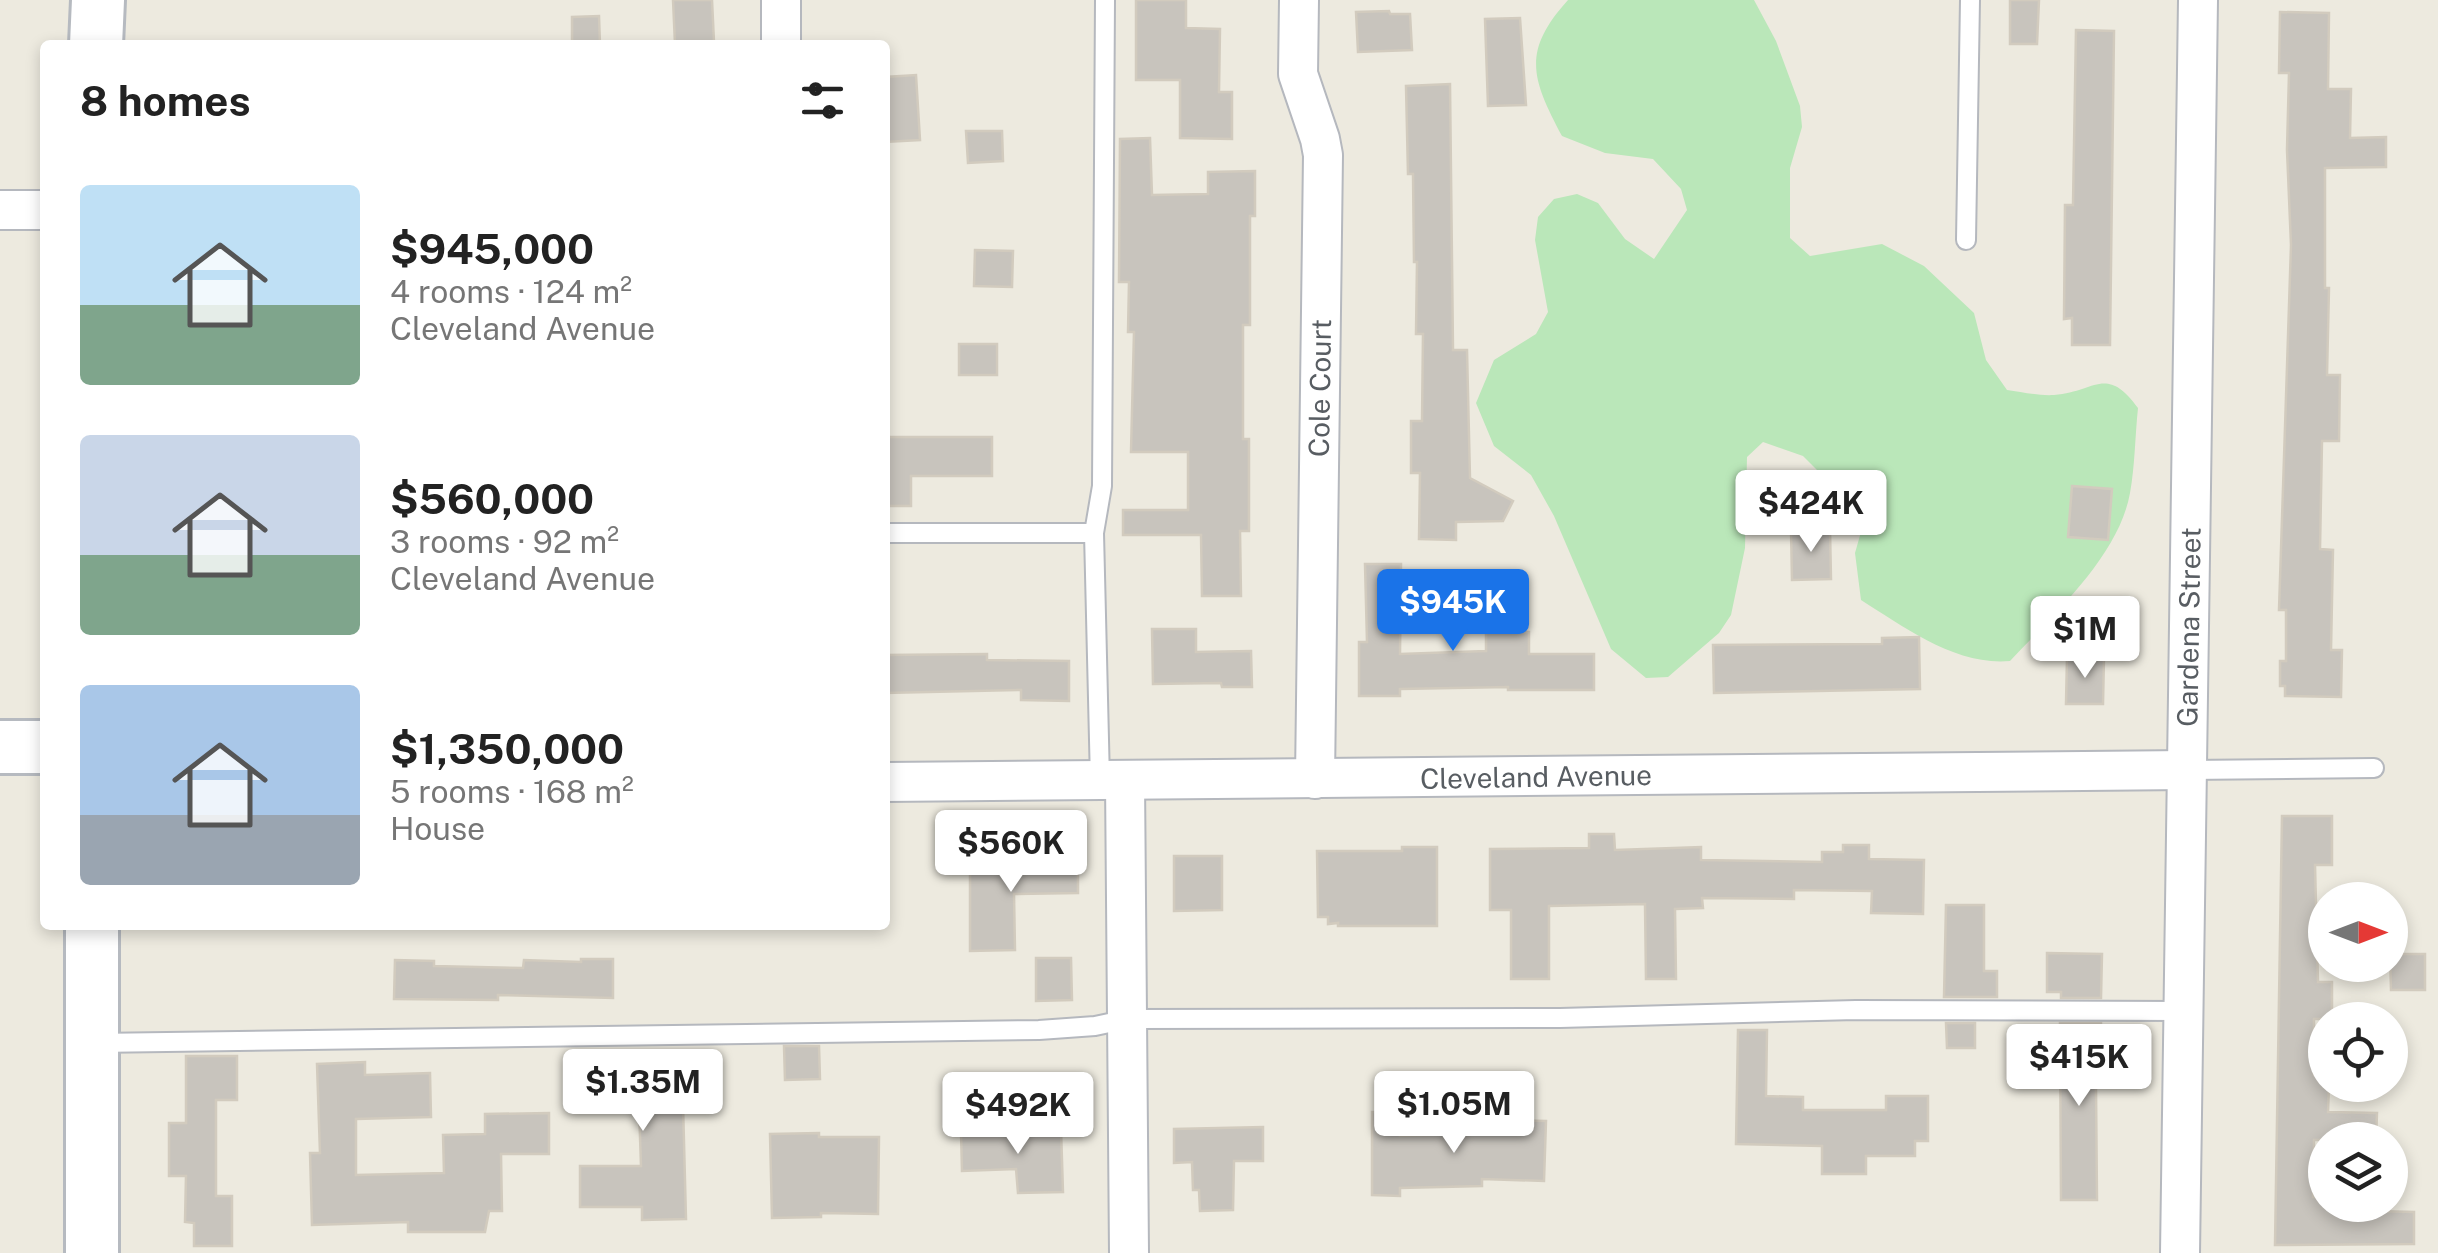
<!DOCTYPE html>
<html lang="en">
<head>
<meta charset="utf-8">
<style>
  body { margin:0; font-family:"Public Sans",sans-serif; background:#f2f2f2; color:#222; height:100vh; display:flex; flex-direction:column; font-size:38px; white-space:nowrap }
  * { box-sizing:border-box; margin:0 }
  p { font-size:32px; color:#767676 }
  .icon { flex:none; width:55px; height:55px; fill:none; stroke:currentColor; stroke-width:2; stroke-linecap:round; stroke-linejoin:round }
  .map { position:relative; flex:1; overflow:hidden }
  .side { position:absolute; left:40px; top:40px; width:850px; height:890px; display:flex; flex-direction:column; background:#fff; border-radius:10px; box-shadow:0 5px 15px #0003 }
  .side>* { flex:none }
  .needle { width:65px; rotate:90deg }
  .fabs { position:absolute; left:2308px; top:882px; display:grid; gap:20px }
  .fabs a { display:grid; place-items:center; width:100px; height:100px; border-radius:50%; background:#fff; box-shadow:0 5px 15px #0003; font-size:50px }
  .price { position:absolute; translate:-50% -85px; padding:0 22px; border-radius:10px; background:#fff; color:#222; font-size:32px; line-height:65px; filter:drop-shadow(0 2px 5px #0008) }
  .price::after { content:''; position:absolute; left:50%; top:60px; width:30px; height:22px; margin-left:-15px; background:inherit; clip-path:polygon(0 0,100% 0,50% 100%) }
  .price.current { background:#1a73e8; color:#fff }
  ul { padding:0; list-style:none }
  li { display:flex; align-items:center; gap:30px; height:250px; padding:0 40px }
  li span { display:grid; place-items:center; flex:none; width:280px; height:200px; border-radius:10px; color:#555 }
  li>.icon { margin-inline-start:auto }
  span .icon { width:120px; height:120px; fill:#fffc; stroke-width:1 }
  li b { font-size:42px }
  h2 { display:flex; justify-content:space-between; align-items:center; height:120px; padding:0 40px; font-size:42px }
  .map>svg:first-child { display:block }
  .green { fill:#bae7b9 }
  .building { fill:#c8c4bd; stroke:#d2cbbe; stroke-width:2.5 }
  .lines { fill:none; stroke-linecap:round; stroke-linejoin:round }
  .lane-casing { stroke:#b5b8be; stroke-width:22 }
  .street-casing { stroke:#b5b8be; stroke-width:42 }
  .secondary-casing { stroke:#b6bac0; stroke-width:58 }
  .lane { stroke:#fff; stroke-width:18 }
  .street { stroke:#fff; stroke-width:38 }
  .secondary { stroke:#fff; stroke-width:52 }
  .labels { text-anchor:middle; stroke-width:8; stroke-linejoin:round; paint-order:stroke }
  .street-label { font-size:28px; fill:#585d62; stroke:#fff }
</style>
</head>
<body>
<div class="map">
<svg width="2438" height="1253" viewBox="0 0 2438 1253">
  <rect width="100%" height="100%" fill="#edeadf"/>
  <path class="green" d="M1568,0H1754L1776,41L1800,106L1802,127L1790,168V238L1810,256L1882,244L1924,266L1974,313L1986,360L2007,390C2022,392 2039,396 2054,395C2095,392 2106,364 2138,408C2135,436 2135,465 2130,493C2119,556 2052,616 2010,661C1956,666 1904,627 1861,600L1855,553L1871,497L1840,493L1803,456L1763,442L1747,457L1745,548L1731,615L1719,633L1668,677L1646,678L1611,649L1554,516L1531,475L1494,446L1476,403L1494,360L1536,334L1548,312L1535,240L1538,217L1554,199L1577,194L1598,203L1625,239L1654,259L1687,210L1681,189L1653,159L1605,153L1562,136C1532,79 1521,52 1568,0Z"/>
  <g class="building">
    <path d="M673,0H712L714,42L675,44Z"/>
    <path d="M1136,0H1186V28L1220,29L1219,92H1232V139L1180,138V80H1136Z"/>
    <path d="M2010,0H2039L2037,44H2010Z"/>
    <path d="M1389,11L1390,14H1410L1412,50L1358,52L1356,12Z"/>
    <path d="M2280,12L2329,13L2328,89H2351L2350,138L2386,137V167L2325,168V288H2329L2327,375H2340L2339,441H2322L2320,549L2333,550L2331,650H2342L2341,697L2285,696V686H2280V661H2286V610H2279L2291,245L2287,150L2289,73H2279Z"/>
    <path d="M599,16L600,45H572V17Z"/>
    <path d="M1520,18L1526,105L1488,106L1485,19Z"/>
    <path d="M2076,30L2114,31L2110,345H2072V318L2064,319L2065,205H2073Z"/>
    <path d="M916,75L920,140L885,142V77Z"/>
    <path d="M1450,84L1453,350H1467L1470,478L1513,501L1503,521L1456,522V540L1419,539L1420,473H1411V421H1422L1423,334H1416L1417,262H1414L1413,174H1408L1406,86Z"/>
    <path d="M966,131H1002L1003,161L968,163Z"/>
    <path d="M1150,138L1152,195L1208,194V172L1255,171V216H1250V325H1243V439H1249V531H1240L1241,596H1202L1201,535H1123V510H1188V452H1131L1134,332H1128L1129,282H1119L1120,139Z"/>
    <path d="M975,250L1013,251L1012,287L974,286Z"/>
    <rect x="959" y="344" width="38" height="31"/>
    <path d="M885,437H992V476H911V506H885Z"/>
    <path d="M2072,486L2112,489L2108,540L2068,537Z"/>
    <path d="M1830,529L1831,579L1792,580L1791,530Z"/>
    <path d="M1365,564H1401L1400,654L1486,651V633L1526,632H1529V654H1594V690H1508V687L1400,689V696H1359V642H1367Z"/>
    <path d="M1152,629H1196V652L1251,651L1252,687H1222L1221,683L1153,684Z"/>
    <path d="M1919,637L1920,689L1714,693L1713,645L1882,644V638Z"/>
    <path d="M987,654V660L1069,661V701L1021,700V690L885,693V655Z"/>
    <path d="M2067,657H2104L2103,704H2066Z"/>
    <path d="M2282,816H2332V865H2315L2318,982H2332V1019H2314V1075H2325V1085H2329L2328,1112L2377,1113L2376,1140H2314L2313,1197H2325V1205H2333V1210L2414,1212V1244L2275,1245Z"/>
    <path d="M1589,834H1614L1615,850L1701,847V860L1822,862V852H1843V845H1869V859L1924,860L1923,914L1871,913L1872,891L1794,890V899L1702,898L1703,908L1675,909L1676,979H1646L1645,904L1549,906V979H1511V910H1490V849L1589,848Z"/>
    <path d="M1402,847H1437V926H1338V923L1328,924V917H1318L1317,851H1402Z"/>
    <path d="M1174,856H1222V910L1174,911Z"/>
    <path d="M1078,859V893L1014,894L1015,950L970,951V860Z"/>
    <path d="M1946,905H1984V971H1997V997H1944Z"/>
    <path d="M2047,953L2102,954L2101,998H2061V992H2047Z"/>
    <path d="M2390,954H2425V990H2391Z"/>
    <path d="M1036,958H1071L1072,1000L1036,1001Z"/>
    <path d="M581,959H613V998L498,995V1000L394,999L395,960L434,961V966L523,968L524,960L581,962Z"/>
    <path d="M1946,1023H1975V1048H1947Z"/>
    <path d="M2060,1023H2101L2100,1087H2096L2097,1200H2061Z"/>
    <path d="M1738,1030H1767L1766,1096L1803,1097V1110H1886V1096H1928V1141H1915V1156H1866V1174H1822V1146L1736,1144Z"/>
    <path d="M784,1046H819L820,1079L785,1080Z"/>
    <path d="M661,1051H695L697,1104H683L686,1219L642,1220V1207H580V1166H641L639,1107H579V1064H662Z"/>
    <path d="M186,1056H237V1100H216V1196H232V1246H194V1223L185,1222L186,1176H169V1123H186Z"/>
    <path d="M365,1062V1075L430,1073L431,1117L356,1119V1175L444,1173L443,1135L485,1134V1114L549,1113V1154H501L502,1211H489L485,1232H408V1222L312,1225L310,1153H320L317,1064Z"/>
    <path d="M1372,1112H1400V1136L1494,1133L1495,1120L1546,1121L1544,1181L1482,1179V1186L1400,1188V1196L1372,1195Z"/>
    <path d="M1263,1127V1161H1234L1233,1210L1200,1211L1199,1190H1193L1192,1162L1174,1163V1129Z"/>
    <path d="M1061,1129L1063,1192L1018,1193L1016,1169L962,1171L961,1132Z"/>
    <path d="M819,1133V1137H879L878,1214L821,1213V1217L772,1218L770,1134Z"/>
  </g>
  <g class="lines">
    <defs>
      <g id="lane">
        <path d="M1966,240L1970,0"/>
        <path d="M885,533H1094L1100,781"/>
        <path d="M1094,533L1102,486L1105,0"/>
        <path d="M2187,770L2374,768"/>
        <path d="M95,1043L1039,1030L1095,1026L1128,1019L1560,1018L1856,1010L2183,1011"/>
      </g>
      <g id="street">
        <path d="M1299,0L1298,74L1320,139L1323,155L1315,779"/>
        <path d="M781,45V0"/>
        <path d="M0,210H45"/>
        <path d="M1125,780L1129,1253"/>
        <path d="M885,782L2187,770"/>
        <path d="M2180,1253L2198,0"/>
      </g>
      <g id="secondary">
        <path d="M96,45L98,0"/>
        <path d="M0,747H45"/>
        <path d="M92,925V1253"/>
      </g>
    </defs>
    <use href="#lane" class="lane-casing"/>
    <use href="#street" class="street-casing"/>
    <use href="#secondary" class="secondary-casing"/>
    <use href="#lane" class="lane"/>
    <use href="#street" class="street"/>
    <use href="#secondary" class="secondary"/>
  </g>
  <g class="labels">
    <g class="street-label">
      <text transform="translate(1320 388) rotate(-89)" y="10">Cole Court</text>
      <text transform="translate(2189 627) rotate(-89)" y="10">Gardena Street</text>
      <text transform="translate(1536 777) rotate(-1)" y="10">Cleveland Avenue</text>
    </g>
  </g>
</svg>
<div class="fabs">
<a><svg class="needle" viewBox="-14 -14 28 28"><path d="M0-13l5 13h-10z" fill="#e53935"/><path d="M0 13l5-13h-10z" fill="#767676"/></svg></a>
<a><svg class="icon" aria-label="locate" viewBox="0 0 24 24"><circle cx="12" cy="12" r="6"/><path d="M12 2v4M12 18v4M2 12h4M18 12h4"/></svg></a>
<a><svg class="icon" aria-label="layers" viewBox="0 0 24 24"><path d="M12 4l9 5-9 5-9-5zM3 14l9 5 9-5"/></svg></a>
</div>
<b class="price" style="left:1811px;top:555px">$424K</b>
<b class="price current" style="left:1453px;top:654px">$945K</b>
<b class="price" style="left:2085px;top:681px">$1M</b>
<b class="price" style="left:1011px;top:895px">$560K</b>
<b class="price" style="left:2079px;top:1109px">$415K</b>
<b class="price" style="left:643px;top:1134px">$1.35M</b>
<b class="price" style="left:1454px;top:1156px">$1.05M</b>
<b class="price" style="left:1018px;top:1157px">$492K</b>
<section class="side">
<h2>8 homes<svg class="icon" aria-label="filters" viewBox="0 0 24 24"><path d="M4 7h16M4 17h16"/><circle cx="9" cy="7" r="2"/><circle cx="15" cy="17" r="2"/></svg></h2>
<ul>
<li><span style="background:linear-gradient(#bfe0f5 60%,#7fa58c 0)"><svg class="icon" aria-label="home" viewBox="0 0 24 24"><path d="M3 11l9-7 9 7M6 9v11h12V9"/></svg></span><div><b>$945,000</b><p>4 rooms · 124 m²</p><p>Cleveland Avenue</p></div></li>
<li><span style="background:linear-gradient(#c9d6e8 60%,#7fa58c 0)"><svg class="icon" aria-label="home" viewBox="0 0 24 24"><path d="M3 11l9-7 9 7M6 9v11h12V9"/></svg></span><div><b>$560,000</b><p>3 rooms · 92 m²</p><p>Cleveland Avenue</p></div></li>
<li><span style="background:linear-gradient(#a9c7e8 65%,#9aa5b1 0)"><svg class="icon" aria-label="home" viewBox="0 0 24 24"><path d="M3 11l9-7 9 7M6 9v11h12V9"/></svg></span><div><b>$1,350,000</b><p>5 rooms · 168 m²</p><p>House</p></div></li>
</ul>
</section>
</div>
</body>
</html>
